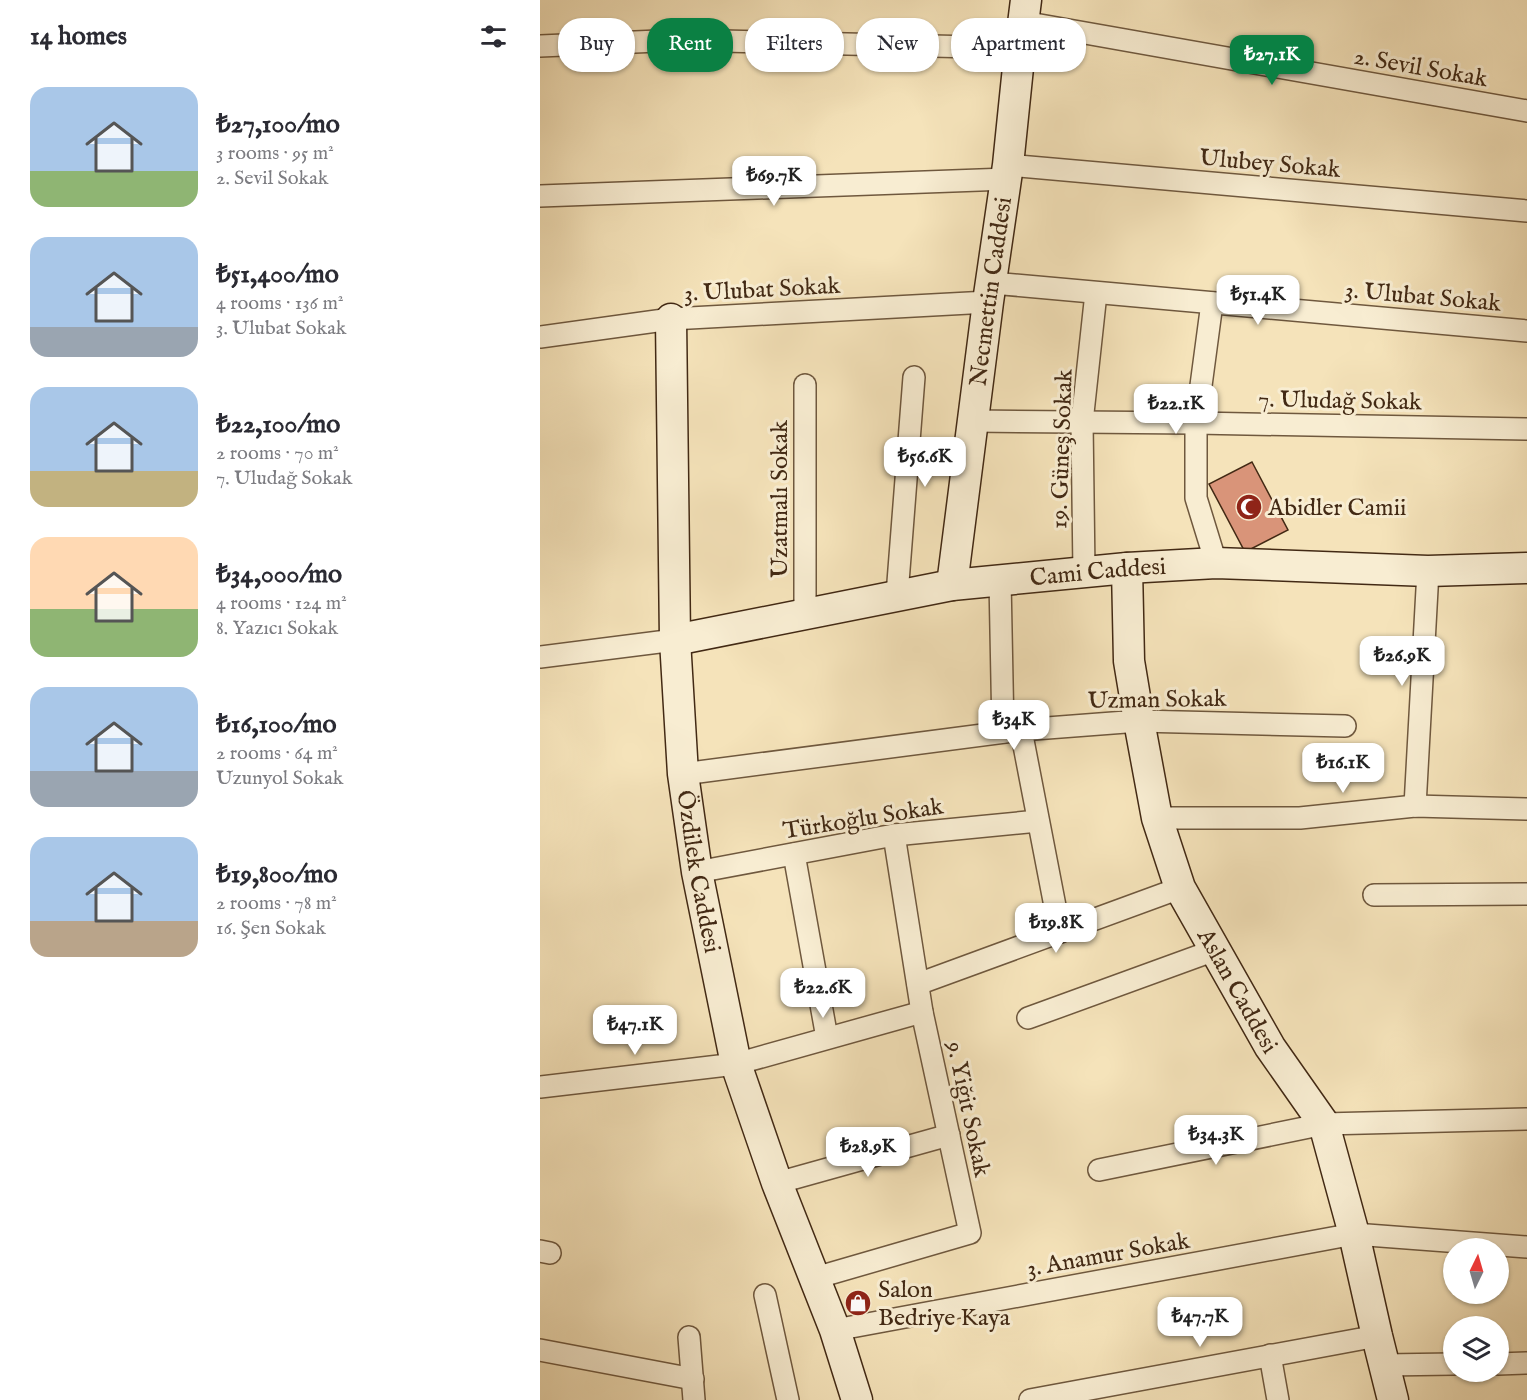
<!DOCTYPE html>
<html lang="en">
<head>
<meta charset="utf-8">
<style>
  body { margin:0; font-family:"IM FELL English",serif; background:#f7f7f7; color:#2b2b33; height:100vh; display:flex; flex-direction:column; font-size:22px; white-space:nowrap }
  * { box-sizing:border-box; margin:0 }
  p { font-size:20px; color:#7c7c81 }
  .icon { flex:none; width:33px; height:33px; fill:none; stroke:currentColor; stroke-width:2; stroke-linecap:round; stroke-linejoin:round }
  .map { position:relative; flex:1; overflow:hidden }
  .drawer { display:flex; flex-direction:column; background:#fff; width:540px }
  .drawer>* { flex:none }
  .hud { position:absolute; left:18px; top:18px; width:570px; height:54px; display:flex; gap:12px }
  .needle { width:39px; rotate:5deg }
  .controls { position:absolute; left:903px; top:1238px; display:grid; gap:12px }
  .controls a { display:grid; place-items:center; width:66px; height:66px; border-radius:50%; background:#fff; box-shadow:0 2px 4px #0004; font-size:30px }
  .price { position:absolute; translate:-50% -51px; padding:0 14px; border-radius:12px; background:#fff; color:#222; font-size:20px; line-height:39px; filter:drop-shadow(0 2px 3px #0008) }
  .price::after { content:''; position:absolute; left:50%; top:36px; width:18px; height:14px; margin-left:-9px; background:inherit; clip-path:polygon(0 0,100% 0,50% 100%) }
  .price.current { background:#0b8043; color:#fff }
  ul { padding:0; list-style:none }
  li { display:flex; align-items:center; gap:18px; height:150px; padding:0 30px }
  li span { display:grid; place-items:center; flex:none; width:168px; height:120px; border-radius:18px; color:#555 }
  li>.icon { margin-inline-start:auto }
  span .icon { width:72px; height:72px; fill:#fffc; stroke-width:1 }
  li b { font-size:26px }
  h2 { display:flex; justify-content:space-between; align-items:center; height:72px; padding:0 30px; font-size:26px }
  .chip { padding:0 21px; border-radius:24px; background:#fff; box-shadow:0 2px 4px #0004; font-size:21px; line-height:54px }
  .chip.current { background:#0b8043; color:#fff }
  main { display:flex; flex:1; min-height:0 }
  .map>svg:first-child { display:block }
  .building { fill:#d99479; stroke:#422914; stroke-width:1.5 }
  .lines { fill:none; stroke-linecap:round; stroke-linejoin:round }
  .street-casing { stroke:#6f583e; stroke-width:24 }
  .secondary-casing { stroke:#422914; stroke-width:33 }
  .street { stroke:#f8edd2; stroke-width:21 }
  .secondary { stroke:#f8edd2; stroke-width:30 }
  .labels { text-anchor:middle; stroke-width:6; stroke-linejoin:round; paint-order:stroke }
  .street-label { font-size:24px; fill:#422914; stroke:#f8edd2 }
  .poi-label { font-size:24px; fill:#422914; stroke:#f8edd2; text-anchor:start }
</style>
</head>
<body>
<main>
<section class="drawer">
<h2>14 homes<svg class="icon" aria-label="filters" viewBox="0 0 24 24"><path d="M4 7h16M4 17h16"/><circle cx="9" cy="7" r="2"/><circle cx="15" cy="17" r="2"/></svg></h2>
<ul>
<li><span style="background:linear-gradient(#a9c7e8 70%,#8fb573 0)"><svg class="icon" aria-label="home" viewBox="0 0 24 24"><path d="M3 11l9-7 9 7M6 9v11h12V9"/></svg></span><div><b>₺27,100/mo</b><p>3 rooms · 95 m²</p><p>2. Sevil Sokak</p></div></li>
<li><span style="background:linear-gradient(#a9c7e8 75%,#9aa5b1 0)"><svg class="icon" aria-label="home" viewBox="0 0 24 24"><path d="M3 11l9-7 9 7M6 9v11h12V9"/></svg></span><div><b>₺51,400/mo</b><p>4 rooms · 136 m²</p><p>3. Ulubat Sokak</p></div></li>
<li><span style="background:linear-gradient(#a9c7e8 70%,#c2b280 0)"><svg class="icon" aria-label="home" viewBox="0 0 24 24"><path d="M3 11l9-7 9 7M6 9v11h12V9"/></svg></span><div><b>₺22,100/mo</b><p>2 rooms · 70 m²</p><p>7. Uludağ Sokak</p></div></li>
<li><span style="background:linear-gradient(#ffd9b3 60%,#8fb573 0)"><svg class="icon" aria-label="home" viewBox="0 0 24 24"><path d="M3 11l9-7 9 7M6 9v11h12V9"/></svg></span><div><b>₺34,000/mo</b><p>4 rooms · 124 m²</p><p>8. Yazıcı Sokak</p></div></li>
<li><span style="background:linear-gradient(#a9c7e8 70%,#9aa5b1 0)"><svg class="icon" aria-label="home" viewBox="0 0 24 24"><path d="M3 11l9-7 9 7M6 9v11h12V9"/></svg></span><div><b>₺16,100/mo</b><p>2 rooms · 64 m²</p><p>Uzunyol Sokak</p></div></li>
<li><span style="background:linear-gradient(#a9c7e8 70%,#b9a48a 0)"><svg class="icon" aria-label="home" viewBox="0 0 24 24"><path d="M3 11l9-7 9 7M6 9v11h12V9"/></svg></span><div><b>₺19,800/mo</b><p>2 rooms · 78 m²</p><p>16. Şen Sokak</p></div></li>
</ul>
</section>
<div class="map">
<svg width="987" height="1400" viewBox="0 0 987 1400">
  <rect width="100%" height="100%" fill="#f5e3ba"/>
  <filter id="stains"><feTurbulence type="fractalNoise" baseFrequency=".00333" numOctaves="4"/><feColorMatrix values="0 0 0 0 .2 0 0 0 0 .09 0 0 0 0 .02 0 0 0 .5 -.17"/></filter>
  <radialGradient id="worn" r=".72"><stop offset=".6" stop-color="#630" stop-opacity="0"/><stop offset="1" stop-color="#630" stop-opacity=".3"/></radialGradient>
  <path class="building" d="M712,462L748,530L705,552L669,484Z"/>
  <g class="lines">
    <defs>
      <g id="street">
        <path d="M483,22L987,111"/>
        <path d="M0,46L142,40L480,48"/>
        <path d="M468,165L987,211"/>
        <path d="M0,196L467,179"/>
        <path d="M452,283L987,331"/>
        <path d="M672,303L656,423V498L676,563"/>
        <path d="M0,337L131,319L448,302"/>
        <path d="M265,385V614"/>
        <path d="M433,421L656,423L987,429"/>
        <path d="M544,572L542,422L556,293"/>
        <path d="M460,580L463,732"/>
        <path d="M357,595L374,377"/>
        <path d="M0,657L135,640"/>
        <path d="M481,730L520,932"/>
        <path d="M143,774L481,730L599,721L805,726"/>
        <path d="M875,806L888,571"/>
        <path d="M617,818H760L875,806L987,809"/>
        <path d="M254,854L287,1038"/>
        <path d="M157,872L354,835L498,821"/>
        <path d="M834,895L987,894"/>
        <path d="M378,984L640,888"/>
        <path d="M488,1018L675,950"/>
        <path d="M0,1087L196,1064L382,1012"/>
        <path d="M559,1170L784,1124L987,1119"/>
        <path d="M237,1183L409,1135"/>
        <path d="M0,1251L10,1253"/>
        <path d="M275,1278L430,1233L382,1012L354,835"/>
        <path d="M225,1295L248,1400"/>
        <path d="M295,1330L814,1234L987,1247"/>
        <path d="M149,1337L154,1400"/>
        <path d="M0,1350L153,1379"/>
        <path d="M730,1355L738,1400"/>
        <path d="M958,1364L987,1363"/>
        <path d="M844,1365L914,1364"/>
        <path d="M490,1400L837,1336"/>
      </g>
      <g id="secondary">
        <path id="s1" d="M131,319L135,640L143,774L157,872L196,1064L237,1183L295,1330L317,1400"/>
        <path id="s2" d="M587,568L589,661L599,721L617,818L640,888L730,1047L784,1124L814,1234L837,1336L853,1400"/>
        <path id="s3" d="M412,585L448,302L468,165L480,48L486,0"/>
        <path id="s4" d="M135,640L412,585L587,568L676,563L888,571L987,568"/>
      </g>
    </defs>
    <use href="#street" class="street-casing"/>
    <use href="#secondary" class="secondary-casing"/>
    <use href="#street" class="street"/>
    <use href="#secondary" class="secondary"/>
  </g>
  <defs>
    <symbol id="mosque-disc" viewBox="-11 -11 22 22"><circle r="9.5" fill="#8f2418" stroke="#f8edd2"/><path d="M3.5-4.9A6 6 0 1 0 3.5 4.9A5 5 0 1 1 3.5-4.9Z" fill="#fff"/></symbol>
    <symbol id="shop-disc" viewBox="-11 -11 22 22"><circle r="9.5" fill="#8f2418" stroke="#f8edd2"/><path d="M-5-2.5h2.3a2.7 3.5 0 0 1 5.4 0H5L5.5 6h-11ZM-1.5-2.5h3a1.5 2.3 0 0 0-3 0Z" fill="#fff"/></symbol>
  </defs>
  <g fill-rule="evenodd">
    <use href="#mosque-disc" x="694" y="492" width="30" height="30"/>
    <use href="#shop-disc" x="303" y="1288" width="30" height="30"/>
  </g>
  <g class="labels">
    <g class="street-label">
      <text transform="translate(881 67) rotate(10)" y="8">2. Sevil Sokak</text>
      <text transform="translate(730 163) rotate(5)" y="8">Ulubey Sokak</text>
      <text transform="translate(222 289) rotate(-3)" y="8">3. Ulubat Sokak</text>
      <text dy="8" stroke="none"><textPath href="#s3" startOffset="296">Necmettin Caddesi</textPath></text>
      <text transform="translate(883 296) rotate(5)" y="8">3. Ulubat Sokak</text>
      <text transform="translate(800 400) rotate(1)" y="8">7. Uludağ Sokak</text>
      <text transform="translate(521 449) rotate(-88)" y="8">19. Güneş Sokak</text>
      <text transform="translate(239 499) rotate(-90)" y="8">Uzatmalı Sokak</text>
      <text dy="8" stroke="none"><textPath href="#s4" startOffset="429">Cami Caddesi</textPath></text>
      <text transform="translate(617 699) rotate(-1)" y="8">Uzman Sokak</text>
      <text transform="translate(323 818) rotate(-9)" y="8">Türkoğlu Sokak</text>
      <text dy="8" stroke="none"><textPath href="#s1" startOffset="554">Özdilek Caddesi</textPath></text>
      <text dy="8" stroke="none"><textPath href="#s2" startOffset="444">Aslan Caddesi</textPath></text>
      <text transform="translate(429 1109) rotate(78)" y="8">9. Yiğit Sokak</text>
      <text transform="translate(568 1254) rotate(-10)" y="8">3. Anamur Sokak</text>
    </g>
    <g class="poi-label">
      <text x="728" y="515">Abidler Camii</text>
      <text x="338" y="1297">Salon<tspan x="338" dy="28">Bedriye Kaya</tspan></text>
    </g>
  </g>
  <rect width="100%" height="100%" filter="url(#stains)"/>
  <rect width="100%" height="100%" fill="url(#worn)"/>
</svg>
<div class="controls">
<a><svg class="needle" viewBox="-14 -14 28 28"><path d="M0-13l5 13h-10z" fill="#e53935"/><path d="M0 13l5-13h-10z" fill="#7c7c81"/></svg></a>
<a><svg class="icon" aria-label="layers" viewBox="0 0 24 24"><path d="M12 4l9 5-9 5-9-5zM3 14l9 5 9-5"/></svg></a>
</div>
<b class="price current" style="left:732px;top:86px">₺27.1K</b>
<b class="price" style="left:234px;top:207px">₺69.7K</b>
<b class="price" style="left:718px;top:326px">₺51.4K</b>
<b class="price" style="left:636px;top:435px">₺22.1K</b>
<b class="price" style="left:385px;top:488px">₺56.6K</b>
<b class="price" style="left:862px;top:687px">₺26.9K</b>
<b class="price" style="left:474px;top:751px">₺34K</b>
<b class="price" style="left:803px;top:794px">₺16.1K</b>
<b class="price" style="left:516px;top:954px">₺19.8K</b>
<b class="price" style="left:283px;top:1019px">₺22.6K</b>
<b class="price" style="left:95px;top:1056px">₺47.1K</b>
<b class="price" style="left:676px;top:1166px">₺34.3K</b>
<b class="price" style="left:328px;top:1178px">₺28.9K</b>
<b class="price" style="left:660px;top:1348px">₺47.7K</b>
<div class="hud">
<a class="chip">Buy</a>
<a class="chip current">Rent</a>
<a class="chip">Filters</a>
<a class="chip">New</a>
<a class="chip">Apartment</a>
</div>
</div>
</main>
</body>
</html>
